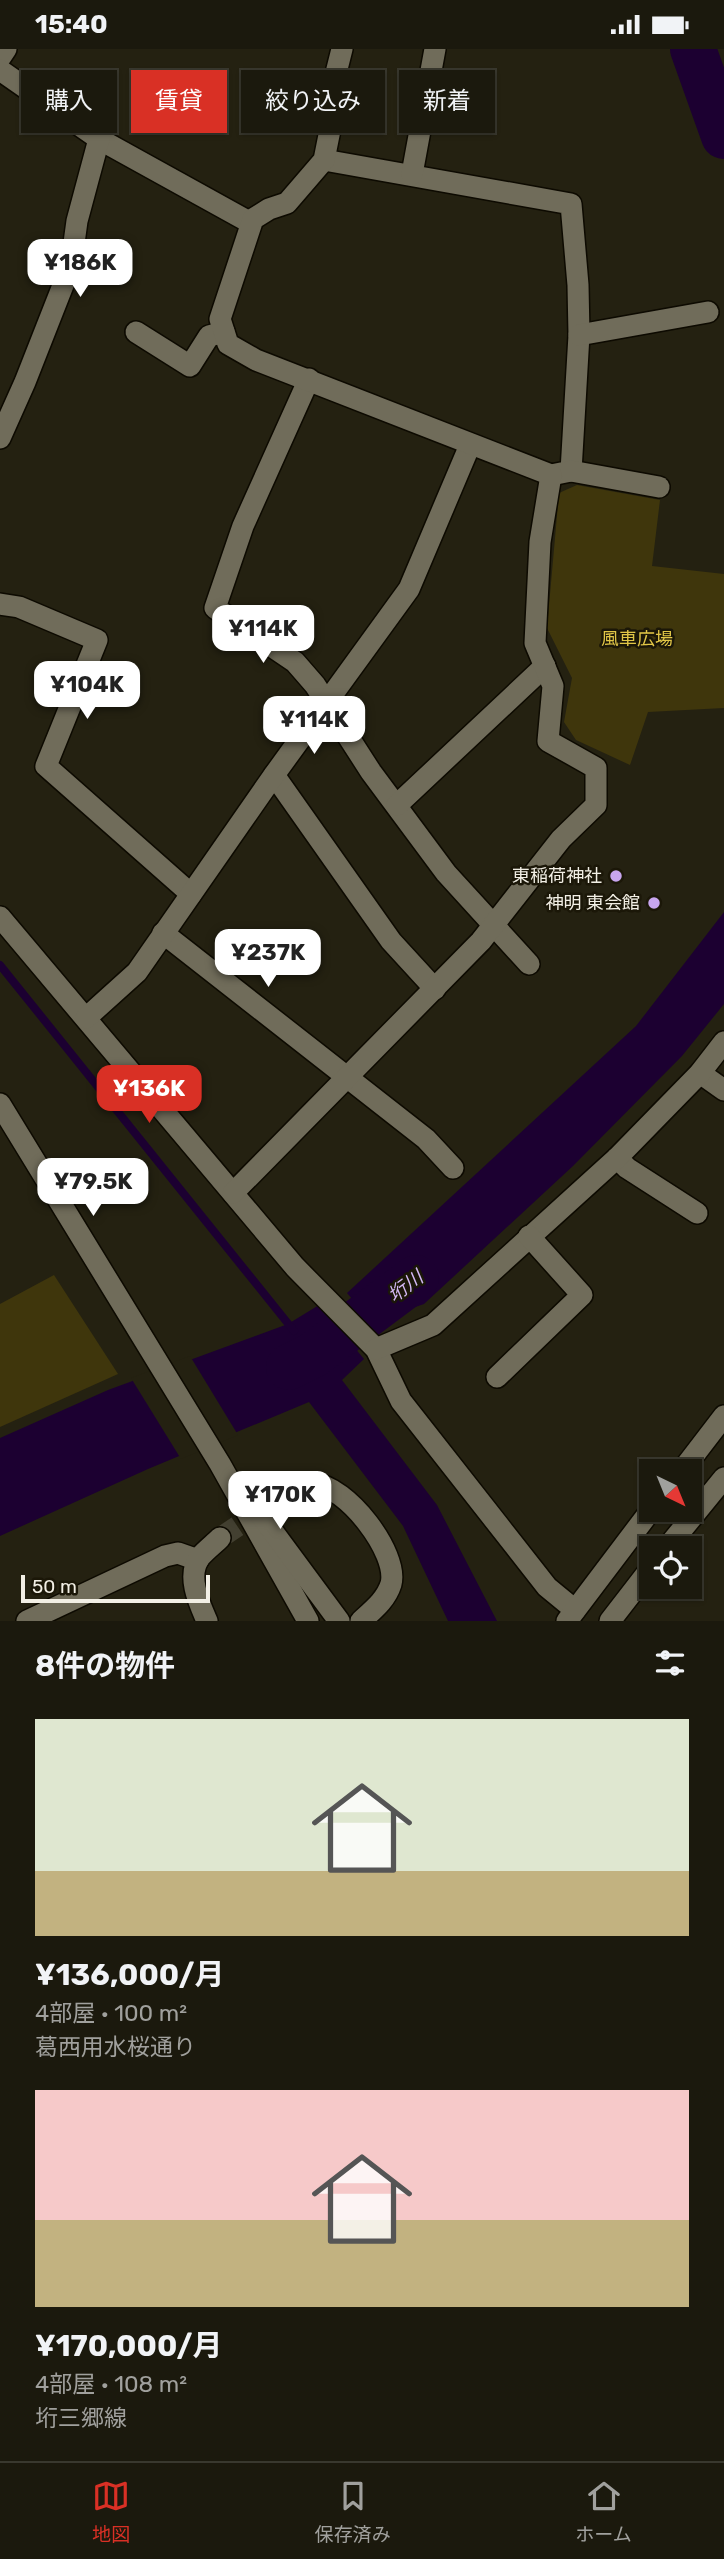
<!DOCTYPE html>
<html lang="ja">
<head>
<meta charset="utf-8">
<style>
  body { margin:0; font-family:Rubik,"Noto Sans JP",sans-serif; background:#28261b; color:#f1f3f6; height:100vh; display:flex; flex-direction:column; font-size:26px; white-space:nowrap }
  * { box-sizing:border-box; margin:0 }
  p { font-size:23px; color:#a0a09d }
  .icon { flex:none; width:38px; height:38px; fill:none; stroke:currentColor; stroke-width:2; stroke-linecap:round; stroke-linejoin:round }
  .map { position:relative; height:1572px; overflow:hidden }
  .details { display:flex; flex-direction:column; background:#1b190d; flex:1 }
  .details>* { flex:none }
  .hud { position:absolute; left:21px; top:21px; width:682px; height:63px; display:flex; gap:14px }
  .needle { width:46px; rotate:137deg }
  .fabs { position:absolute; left:639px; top:1410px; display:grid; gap:14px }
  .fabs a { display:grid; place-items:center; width:63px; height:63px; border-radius:0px; background:#1b190d; box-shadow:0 2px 5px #0004,0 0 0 2px #39382e; font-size:35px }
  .scale { position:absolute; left:21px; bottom:18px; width:189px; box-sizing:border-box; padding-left:7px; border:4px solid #f2efe5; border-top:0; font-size:19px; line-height:24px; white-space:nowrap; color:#f2efe5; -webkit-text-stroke:5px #1b1708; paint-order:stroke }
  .price { position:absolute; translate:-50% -60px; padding:0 16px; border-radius:14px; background:#fff; color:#222; font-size:23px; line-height:46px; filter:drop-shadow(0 2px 4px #0008) }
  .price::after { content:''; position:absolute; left:50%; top:42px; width:21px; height:16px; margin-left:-10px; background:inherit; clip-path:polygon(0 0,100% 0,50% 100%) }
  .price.on { background:#d93025; color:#fff }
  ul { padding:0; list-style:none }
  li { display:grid; align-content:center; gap:14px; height:371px; padding:0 35px }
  li span { display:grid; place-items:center; height:217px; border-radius:0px; color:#555 }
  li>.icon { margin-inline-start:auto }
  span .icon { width:126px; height:126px; fill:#fffc; stroke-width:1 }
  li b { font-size:30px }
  h2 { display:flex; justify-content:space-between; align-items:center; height:84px; padding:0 35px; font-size:30px }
  .chip { padding:0 24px; border-radius:0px; background:#1b190d; box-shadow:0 2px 5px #0004,0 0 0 2px #39382e; font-size:24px; line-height:63px }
  .chip.on { background:#d93025; color:#fff }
  .status { display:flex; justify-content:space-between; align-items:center; height:49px; padding:0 35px; background:#1b190d; direction:ltr }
  .status svg { height:19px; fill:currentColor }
  .tab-bar { display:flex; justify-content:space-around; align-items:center; height:98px; border-top:2px solid #39382e; background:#1b190d; font-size:19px; color:#a0a09d }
  .tab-bar a { display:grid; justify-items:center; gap:4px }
  .tab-bar .on { color:#d93025 }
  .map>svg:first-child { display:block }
  .green { fill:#3f360c }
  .water { fill:#1c0031 }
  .pier { fill:#242111 }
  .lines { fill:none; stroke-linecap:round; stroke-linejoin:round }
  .stream { stroke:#1c0031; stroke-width:8 }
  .river { stroke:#1c0031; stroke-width:46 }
  .minor-tunnel { stroke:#434031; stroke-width:21; stroke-dasharray:21 10; stroke-linecap:butt }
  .minor-casing { stroke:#0d0a01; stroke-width:24 }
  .minor { stroke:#706c5a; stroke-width:21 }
  .poi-dot { fill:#c8a6ef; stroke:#1b1708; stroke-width:2.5 }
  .labels { text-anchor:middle; stroke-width:5; stroke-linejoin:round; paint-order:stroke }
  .park-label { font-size:18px; fill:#e1c647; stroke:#1b1708 }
  .poi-label { font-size:18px; fill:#f2efe5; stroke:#1b1708; text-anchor:end }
  .water-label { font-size:19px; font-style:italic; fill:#d3b8f4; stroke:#1b1708 }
</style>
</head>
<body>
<div class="status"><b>15:40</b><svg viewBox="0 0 49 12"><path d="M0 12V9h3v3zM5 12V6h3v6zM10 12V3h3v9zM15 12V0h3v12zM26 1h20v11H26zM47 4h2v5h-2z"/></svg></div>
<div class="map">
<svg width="724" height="1572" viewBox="0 0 724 1572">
  <rect width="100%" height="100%" fill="#242111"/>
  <g class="green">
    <path d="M577,436L660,451L652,517L724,525V659L648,663L630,716L576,691L564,673L572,629L547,579L559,444Z"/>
    <path d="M54,1226L118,1325L0,1378V1255Z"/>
  </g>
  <g class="water">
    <path d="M724,863V955L682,1007L573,1117L424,1255L372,1273L347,1244L636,977Z"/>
    <path d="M319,1256L364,1310L342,1331L437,1456L497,1572H448L403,1477L309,1353L148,1420L0,1487V1389L108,1341L288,1275Z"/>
  </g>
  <path class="pier" d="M190,1307L238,1386L181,1410L131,1329Z"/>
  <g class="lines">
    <path class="stream" d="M0,916L294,1282"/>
    <g class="river">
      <path d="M693,0L724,87"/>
      <path d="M289,1318L313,1306L416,1229"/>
    </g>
    <path class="minor-tunnel" d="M220,1489L284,1446"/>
    <defs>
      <g id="minor">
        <path d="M0,9L6,0"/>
        <path d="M0,21L99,90L251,174"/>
        <path d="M324,111L571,155L578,236L579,286L571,422L551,426"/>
        <path d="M412,125L435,0"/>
        <path d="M136,283L190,317L209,287L224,283"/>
        <path d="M579,286L708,263"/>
        <path d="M309,330L243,477L215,559L295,613L315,636L371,723L446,824L529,915"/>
        <path d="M0,389L25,333L71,216L77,172L99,90"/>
        <path d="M571,422L659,438"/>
        <path d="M0,555L19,558L97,591L46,717L191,845"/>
        <path d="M274,726L391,892L435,940"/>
        <path d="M397,756L545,617"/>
        <path d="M0,868L295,1218L376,1300L401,1352L547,1538L575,1561"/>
        <path d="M163,884L426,1090L453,1119"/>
        <path d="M86,969L137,923L274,726L409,540L470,396"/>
        <path d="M700,1024L724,1041"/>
        <path d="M0,1055L220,1415L308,1572"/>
        <path d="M617,1109L627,1119L697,1164"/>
        <path d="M233,1144L481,892L561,790L596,756V719L548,692L553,637L535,594L540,493L551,426L256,311L228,295L220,270L253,170L269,160L287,154L324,111L332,71L336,24L342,0"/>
        <path d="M376,1300L433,1276L617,1109L700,1024L724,993"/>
        <path d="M497,1328L582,1246L529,1187"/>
        <path d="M681,1423L724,1367"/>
        <path d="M284,1446C292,1441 305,1435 314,1435C346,1436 399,1504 391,1535C386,1551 373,1561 361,1572"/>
        <path d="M254,1457L339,1572"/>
        <path d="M666,1500L724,1429"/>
        <path d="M27,1572L165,1507L178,1504L198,1511"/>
        <path d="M207,1572C199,1554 186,1526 200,1508C206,1501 214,1495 220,1489"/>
        <path d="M567,1572L651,1461"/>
        <path d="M610,1572L651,1519"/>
      </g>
    </defs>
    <use href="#minor" class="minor-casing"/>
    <use href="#minor" class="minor"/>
  </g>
  <g class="poi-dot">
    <circle cx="616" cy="827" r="7"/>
    <circle cx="654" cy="854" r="7"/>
  </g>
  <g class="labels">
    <g class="park-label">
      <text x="637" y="596">風車広場</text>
    </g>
    <g class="poi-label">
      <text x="602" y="833">東稲荷神社</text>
      <text x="640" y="860">神明 東会館</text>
    </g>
    <g class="water-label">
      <text transform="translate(405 1237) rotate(-37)" y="7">垳川</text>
    </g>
  </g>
</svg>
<div class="fabs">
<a><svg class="needle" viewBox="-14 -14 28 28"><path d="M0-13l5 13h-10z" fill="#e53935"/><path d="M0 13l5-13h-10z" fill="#a0a09d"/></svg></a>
<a><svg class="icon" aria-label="locate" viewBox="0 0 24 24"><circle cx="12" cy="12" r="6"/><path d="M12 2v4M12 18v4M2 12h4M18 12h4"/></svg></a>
</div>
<div class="scale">50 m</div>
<b class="price" style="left:80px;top:250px">¥186K</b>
<b class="price" style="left:263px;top:616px">¥114K</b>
<b class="price" style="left:87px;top:672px">¥104K</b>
<b class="price" style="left:314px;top:707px">¥114K</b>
<b class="price" style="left:268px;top:940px">¥237K</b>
<b class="price on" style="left:149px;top:1076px">¥136K</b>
<b class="price" style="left:93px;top:1169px">¥79.5K</b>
<b class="price" style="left:280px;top:1482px">¥170K</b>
<div class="hud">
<a class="chip">購入</a>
<a class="chip on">賃貸</a>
<a class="chip">絞り込み</a>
<a class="chip">新着</a>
</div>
</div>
<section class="details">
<h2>8件の物件<svg class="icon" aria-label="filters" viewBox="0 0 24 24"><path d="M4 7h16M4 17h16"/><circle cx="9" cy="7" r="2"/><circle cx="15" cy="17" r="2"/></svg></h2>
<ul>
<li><span style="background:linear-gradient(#dfe7d0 70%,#c2b280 0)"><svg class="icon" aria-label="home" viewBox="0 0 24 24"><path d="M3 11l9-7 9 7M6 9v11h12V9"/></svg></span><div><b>¥136,000/月</b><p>4部屋 · 100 m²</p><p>葛西用水桜通り</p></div></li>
<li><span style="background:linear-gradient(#f6c9c9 60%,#c2b280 0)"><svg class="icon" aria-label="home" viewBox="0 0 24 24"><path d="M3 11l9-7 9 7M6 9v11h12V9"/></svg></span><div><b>¥170,000/月</b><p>4部屋 · 108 m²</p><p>垳三郷線</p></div></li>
</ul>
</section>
<nav class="tab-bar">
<a class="on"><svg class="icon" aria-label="map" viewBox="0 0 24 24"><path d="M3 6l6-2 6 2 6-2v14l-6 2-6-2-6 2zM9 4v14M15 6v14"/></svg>地図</a>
<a><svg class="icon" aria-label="saved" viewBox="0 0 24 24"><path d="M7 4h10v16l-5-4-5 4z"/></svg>保存済み</a>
<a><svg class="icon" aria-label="home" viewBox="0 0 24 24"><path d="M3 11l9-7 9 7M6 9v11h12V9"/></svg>ホーム</a>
</nav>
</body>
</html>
